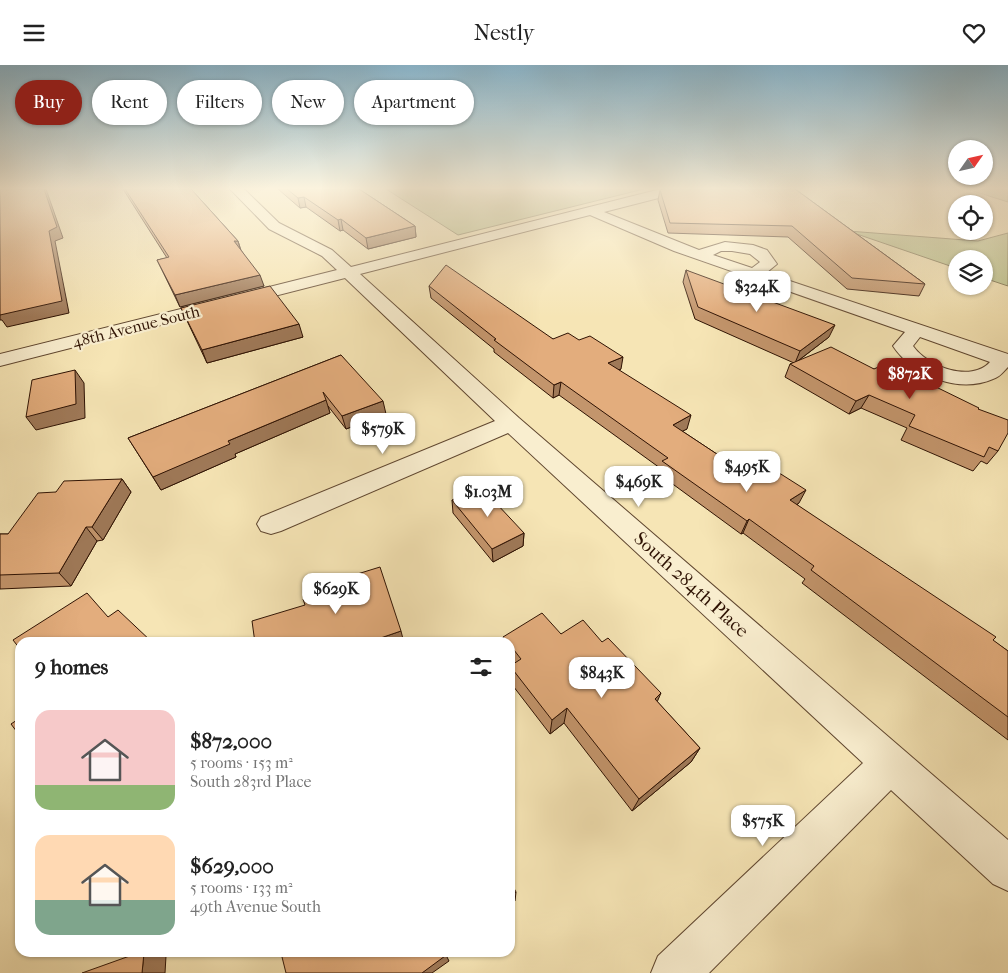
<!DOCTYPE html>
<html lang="en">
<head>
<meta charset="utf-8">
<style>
  body { margin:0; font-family:"IM FELL French Canon",serif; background:#f6f6f6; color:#222; height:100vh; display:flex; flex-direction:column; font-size:19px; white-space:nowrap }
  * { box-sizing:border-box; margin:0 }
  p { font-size:16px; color:#767676 }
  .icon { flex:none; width:28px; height:28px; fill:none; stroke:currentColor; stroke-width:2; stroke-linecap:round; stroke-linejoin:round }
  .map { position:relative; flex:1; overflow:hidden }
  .panel { position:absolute; left:15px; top:572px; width:500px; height:320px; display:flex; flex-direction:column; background:#fff; border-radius:15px; box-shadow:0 1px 4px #0004 }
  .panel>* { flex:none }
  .guide { position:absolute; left:15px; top:15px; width:500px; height:45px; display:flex; gap:10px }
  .needle { width:32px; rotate:56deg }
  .fabs { position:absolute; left:948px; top:75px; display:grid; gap:10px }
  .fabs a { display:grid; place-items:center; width:45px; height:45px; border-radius:50%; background:#fff; box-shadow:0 1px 4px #0004; font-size:25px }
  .price { position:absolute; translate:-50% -42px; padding:0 11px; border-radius:10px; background:#fff; color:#222; font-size:16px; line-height:32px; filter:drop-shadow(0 1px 2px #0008) }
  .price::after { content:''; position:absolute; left:50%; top:30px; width:15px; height:11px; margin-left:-8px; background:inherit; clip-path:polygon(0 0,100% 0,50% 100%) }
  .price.current { background:#8f2418; color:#fff }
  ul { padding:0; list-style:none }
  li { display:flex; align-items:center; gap:15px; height:125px; padding:0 20px }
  li span { display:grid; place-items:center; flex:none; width:140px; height:100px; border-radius:15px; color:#555 }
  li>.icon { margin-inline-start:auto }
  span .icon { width:60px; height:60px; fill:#fffc; stroke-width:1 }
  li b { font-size:21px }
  h2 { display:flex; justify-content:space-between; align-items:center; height:60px; padding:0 20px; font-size:21px }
  .pill { padding:0 18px; border-radius:22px; background:#fff; box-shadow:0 1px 4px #0004; font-size:18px; line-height:45px }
  .pill.current { background:#8f2418; color:#fff }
  header { display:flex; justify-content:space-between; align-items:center; height:65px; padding:0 20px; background:#fff; font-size:22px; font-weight:600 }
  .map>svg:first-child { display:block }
  .green { fill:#bcc58d; stroke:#756c48 }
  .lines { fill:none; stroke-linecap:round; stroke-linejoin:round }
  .minor-casing { stroke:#604730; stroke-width:2 }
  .minor { fill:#f9eecf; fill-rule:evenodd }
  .wall { fill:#c3956c; stroke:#2e1203 }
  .shaded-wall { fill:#9f7958; stroke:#2e1203 }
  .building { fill:#e3ad7d; stroke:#2e1203 }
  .labels { text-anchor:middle; stroke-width:4.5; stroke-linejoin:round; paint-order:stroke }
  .far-street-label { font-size:16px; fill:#2e1203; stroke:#f9eecf }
  .street-label { font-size:19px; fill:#2e1203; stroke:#f9eecf }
</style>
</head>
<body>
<header><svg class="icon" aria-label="menu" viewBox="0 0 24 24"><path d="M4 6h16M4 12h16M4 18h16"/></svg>Nestly<svg class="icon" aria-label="heart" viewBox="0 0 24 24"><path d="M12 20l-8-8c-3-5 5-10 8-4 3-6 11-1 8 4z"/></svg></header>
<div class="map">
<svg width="1008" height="908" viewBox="0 0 1008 908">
  <rect width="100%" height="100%" fill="#f6e5b5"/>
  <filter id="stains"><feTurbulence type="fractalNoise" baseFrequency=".004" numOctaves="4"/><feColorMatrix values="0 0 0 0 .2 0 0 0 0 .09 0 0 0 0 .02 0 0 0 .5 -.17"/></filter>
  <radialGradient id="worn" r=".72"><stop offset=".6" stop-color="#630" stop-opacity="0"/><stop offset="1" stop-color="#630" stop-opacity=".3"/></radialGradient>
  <g class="green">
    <path d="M386,124H644L458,170Z"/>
    <path d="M967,124H1008V137Z"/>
    <path d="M848,166L978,176L1008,168V221L984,213V194H956V203Z"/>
  </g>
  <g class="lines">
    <defs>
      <path id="minor" d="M230,124H244L279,158L332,185L351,202L661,124H684L682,127L604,147L699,185L725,177L753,180L767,185L777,199L766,208L1008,289V302C1004,306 1000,312 993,314C959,329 913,311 893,281L905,267L674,186L590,150L360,209L519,353L1008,775V826L993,819L891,725L709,908H651L658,891L863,698L508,368L281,466L271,469L261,466L257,459L261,452L495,356L345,213L0,301V289L337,205L322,191L269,164ZM732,186L750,189L760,197L752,203L713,190L721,186ZM920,272L990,297C971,318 928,302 913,281Z"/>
    </defs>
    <use href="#minor" class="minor-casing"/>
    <use href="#minor" class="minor"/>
  </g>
  <g class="wall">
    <path d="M123,124H191L238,176L241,185L264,221L180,242L157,195L167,193Z"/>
    <path d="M278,124H359L415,161L416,172L368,184L343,165L340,166L306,142L300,143Z"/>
    <path d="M795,124L925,219L919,231L847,224L788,172L668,168L658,135L660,125Z"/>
    <path d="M686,205L829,272L798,296L874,304L978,344L998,386L987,399L981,396L973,406L901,375L907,363L861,343L849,349L785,312L790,299L794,298L695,254L683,217Z"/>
    <path d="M429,221L553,274L621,304L619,305L687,364L682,366L738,403L799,438L797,440L1008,586V675L802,518L805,514L743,468L741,469L659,409L660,403L559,330L553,333L494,287V284L431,233Z"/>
    <path d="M181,243L303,272L207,298Z"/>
    <path d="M341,290L386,349L346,364L328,341L330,348L235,389L236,392L161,425L128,373Z"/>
    <path d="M122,414L131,427L103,475L97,476L71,521L0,524V469H8L56,427Z"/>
    <path d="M452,435L524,468L523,481L493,497L453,448Z"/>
    <path d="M561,569L602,577L700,683L691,697L632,746L564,658L550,669L510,617V601L512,600L510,597V578H503V572Z"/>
  </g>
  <g class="shaded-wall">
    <path d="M44,124H46L63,173L55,176L69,248L7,262L2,255H0V244Z"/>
    <path d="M304,132L306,142L300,143L298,133Z"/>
    <path d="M341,154L343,165L340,166L338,155Z"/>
    <path d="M415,161L416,172L368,184L366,173Z"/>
    <path d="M234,176H238L241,187Z"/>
    <path d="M260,210L264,221L180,242L175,230Z"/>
    <path d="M299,259L303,272L207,298L202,285Z"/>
    <path d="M835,260L829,272L795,298L800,286Z"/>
    <path d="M623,292L621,304L606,311L608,298Z"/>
    <path d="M75,305L84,318L85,353L36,365L26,352Z"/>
    <path d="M561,317L559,330L553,333L554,320Z"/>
    <path d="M869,330L861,343L849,349L856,336Z"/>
    <path d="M326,335L330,348L235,389L236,392L161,425L153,412L228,376Z"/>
    <path d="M383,336L386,349L346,364L342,351Z"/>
    <path d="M691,350L687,364L669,373L673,360Z"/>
    <path d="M122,414L131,427L103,475L92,462Z"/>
    <path d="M806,425L799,438L783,448L790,435Z"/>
    <path d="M749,454L743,468L741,469L747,456Z"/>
    <path d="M86,462L97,476L71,521L59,508Z"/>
    <path d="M524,468L523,481L493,497L492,484Z"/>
    <path d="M401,566L404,578H366Z"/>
    <path d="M661,628L654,644L655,634Z"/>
    <path d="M567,643L564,658L550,669L552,655Z"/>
    <path d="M700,683L691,697L632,746L639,734Z"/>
    <path d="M516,827L515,836L510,840V832Z"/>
    <path d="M144,888H153L166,891L165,908H142Z"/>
    <path d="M443,888H445L449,896L432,908H422Z"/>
  </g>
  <g class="building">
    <path d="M0,124H44L57,162L49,166L62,236L0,250Z"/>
    <path d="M125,124H191L238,176H234L260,210L175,230L157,195L169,192Z"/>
    <path d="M287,124H359L415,161L366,173L341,154L338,155L304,132L298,133Z"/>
    <path d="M664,124H795L925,219L852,213L792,161L670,158L660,125Z"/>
    <path d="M446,200L553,274L568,268L579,275L590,271L623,292L608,298L691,350L673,360L738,403L754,392L806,425L790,435L996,572L993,575L1008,586V652L811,505L814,501L749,454L747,456L662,396L668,393L561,317L554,320L494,275L496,274L429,221Z"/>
    <path d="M686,205L835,260L800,286L698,242Z"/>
    <path d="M270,221L299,259L202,285L181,243Z"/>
    <path d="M831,282L874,304L887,298L979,343L978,344L1008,355V368L998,386L989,382L984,392L909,361L915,350L869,330L856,336L790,299Z"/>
    <path d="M341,290L383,336L342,351L323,327L326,335L228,376L230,379L153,412L128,373Z"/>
    <path d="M75,305L76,339L26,352L32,315Z"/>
    <path d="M122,414L92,462H86L59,508L0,510V469H8L38,428L56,427L64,416Z"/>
    <path d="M481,422L524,468L492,484L452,435Z"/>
    <path d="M380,502L401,566L366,578H255L252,556L305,540L303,534L340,523L338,515Z"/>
    <path d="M87,528L108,552L118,545L153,578H20V584L13,575Z"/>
    <path d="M542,548L561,569L583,555L602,577L608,573L661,628L655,634L700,683L639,734L567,643L552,655L510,601L521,594L510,580V578H508L503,572Z"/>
    <path d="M20,653V671L11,659Z"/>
    <path d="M510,816L516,827L510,832Z"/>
    <path d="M138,888H144L142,908H82Z"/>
    <path d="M281,888H443L445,891L422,908H286Z"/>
  </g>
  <linearGradient id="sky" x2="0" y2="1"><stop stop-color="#8ab8d0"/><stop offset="0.49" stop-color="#fbf3de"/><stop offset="1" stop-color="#fbf3de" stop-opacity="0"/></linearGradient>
  <rect width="1008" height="252" fill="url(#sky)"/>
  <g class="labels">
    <g class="far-street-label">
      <text transform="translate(136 261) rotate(-14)" y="6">48th Avenue South</text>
    </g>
    <g class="street-label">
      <text transform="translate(692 519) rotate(42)" y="7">South 284th Place</text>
    </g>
  </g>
  <rect width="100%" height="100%" filter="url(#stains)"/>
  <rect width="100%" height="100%" fill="url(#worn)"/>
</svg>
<div class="fabs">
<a><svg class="needle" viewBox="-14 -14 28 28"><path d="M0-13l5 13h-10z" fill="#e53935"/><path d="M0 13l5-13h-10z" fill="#767676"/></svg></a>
<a><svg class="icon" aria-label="locate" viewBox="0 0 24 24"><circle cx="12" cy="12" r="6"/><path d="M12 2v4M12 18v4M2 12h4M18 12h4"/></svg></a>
<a><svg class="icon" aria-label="layers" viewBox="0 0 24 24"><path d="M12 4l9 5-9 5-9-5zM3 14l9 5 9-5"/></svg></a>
</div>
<b class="price" style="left:757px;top:248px">$324K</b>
<b class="price current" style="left:910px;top:335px">$872K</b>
<b class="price" style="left:383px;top:390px">$579K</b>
<b class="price" style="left:747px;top:428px">$495K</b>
<b class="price" style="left:639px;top:443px">$469K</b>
<b class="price" style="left:488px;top:453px">$1.03M</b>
<b class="price" style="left:336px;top:550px">$629K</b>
<b class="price" style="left:602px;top:634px">$843K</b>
<b class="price" style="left:763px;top:782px">$575K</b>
<div class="guide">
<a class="pill current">Buy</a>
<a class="pill">Rent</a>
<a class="pill">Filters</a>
<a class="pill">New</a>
<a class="pill">Apartment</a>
</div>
<section class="panel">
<h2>9 homes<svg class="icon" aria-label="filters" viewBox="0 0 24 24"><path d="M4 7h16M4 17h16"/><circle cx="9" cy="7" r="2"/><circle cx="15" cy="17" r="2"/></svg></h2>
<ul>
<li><span style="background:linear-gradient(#f6c9c9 75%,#8fb573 0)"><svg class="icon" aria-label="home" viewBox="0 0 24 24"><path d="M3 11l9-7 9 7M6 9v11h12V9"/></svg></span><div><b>$872,000</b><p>5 rooms · 153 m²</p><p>South 283rd Place</p></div></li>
<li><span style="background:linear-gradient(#ffd9b3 65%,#7fa58c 0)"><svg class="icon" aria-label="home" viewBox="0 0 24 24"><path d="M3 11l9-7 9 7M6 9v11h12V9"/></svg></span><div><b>$629,000</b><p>5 rooms · 133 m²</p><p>49th Avenue South</p></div></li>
</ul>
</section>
</div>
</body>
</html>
